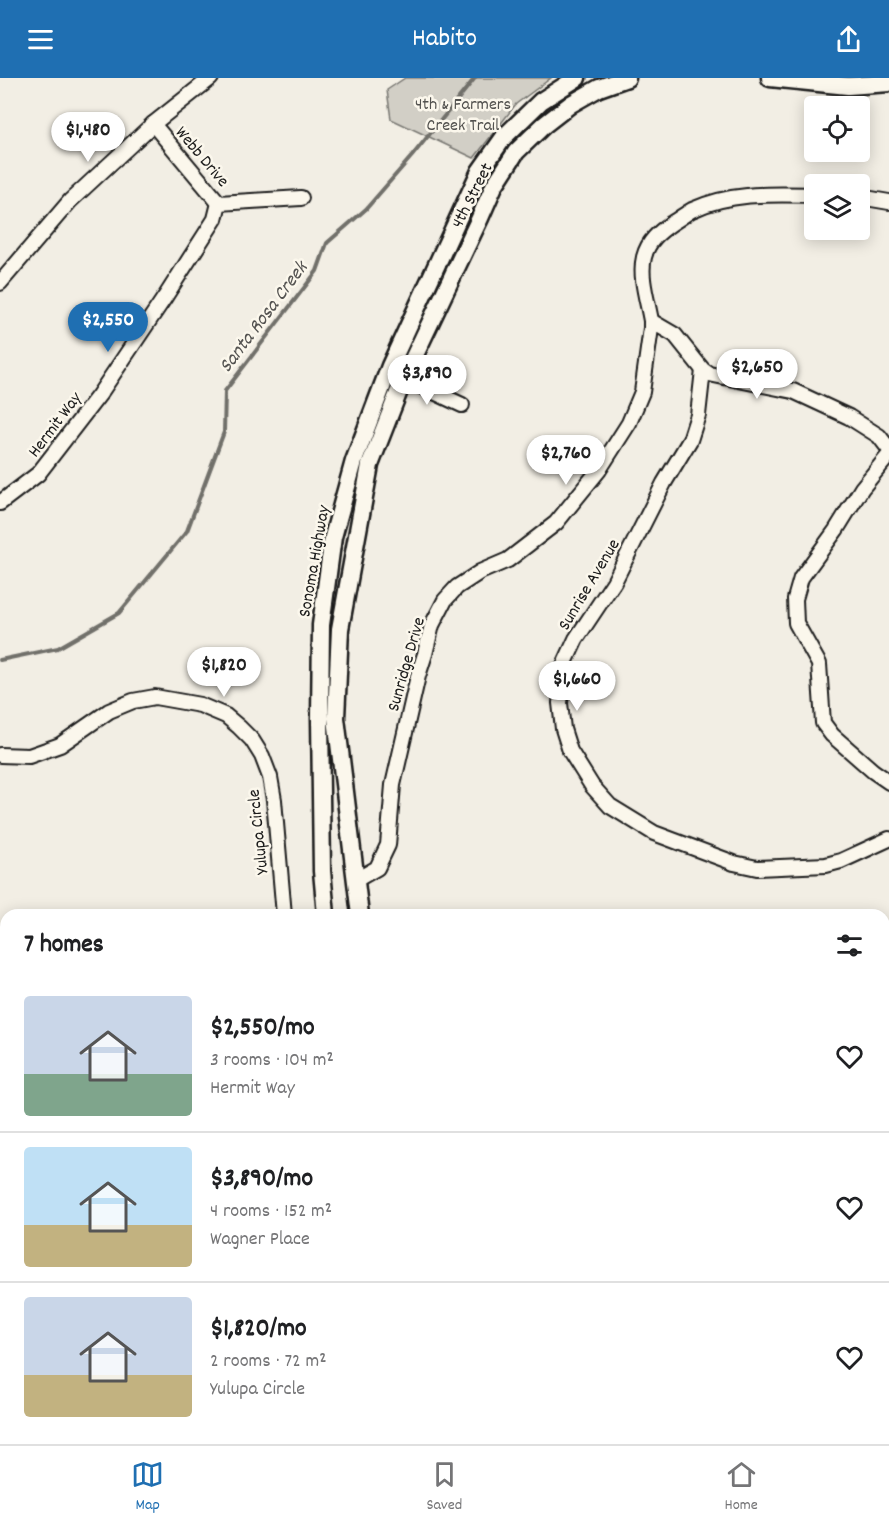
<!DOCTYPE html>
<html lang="en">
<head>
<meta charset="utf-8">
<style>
  body { margin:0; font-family:Dekko,sans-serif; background:#f2f2f2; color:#202124; height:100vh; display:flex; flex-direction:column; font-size:22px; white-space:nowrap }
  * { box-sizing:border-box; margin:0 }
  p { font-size:20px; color:#757577 }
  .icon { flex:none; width:33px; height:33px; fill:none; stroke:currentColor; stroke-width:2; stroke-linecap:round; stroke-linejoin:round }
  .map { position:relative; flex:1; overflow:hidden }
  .drawer { position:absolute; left:0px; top:831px; width:890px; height:536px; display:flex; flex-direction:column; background:#fff; border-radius:18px 18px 0 0; box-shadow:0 3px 15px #0003 }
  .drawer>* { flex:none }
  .buttons { position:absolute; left:804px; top:18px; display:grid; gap:12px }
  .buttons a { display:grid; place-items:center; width:66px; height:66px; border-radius:6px; background:#fff; box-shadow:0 3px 15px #0003; font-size:30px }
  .price { position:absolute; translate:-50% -51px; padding:0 14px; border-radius:21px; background:#fff; color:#222; font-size:20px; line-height:39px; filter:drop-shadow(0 2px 3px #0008) }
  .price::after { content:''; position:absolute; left:50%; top:36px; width:18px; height:14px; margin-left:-9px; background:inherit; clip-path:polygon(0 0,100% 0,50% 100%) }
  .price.on { background:#1f6fb2; color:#fff }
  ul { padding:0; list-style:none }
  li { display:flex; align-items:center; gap:18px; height:150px; padding:0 24px }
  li+li { border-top:2px solid #e0e0e0 }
  li span { display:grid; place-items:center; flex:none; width:168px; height:120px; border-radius:6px; color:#555 }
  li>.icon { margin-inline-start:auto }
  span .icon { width:72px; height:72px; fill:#fffc; stroke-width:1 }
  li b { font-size:26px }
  h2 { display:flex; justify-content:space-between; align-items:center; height:72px; padding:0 24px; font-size:26px }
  header { display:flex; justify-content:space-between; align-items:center; height:78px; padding:0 24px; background:#1f6fb2; color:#fff; font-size:27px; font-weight:600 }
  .menu { display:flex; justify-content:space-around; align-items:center; height:84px; border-top:2px solid #e0e0e0; background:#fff; font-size:16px; color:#757577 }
  .menu a { display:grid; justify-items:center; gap:3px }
  .menu .on { color:#1f6fb2 }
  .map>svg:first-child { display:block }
  .green { fill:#d2cfc6; stroke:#777671; stroke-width:1.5 }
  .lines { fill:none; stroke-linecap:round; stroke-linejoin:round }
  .stream { stroke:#716f6b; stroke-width:4 }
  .minor-casing { stroke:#1c1c1c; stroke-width:18 }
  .major-casing { stroke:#1c1c1c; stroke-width:21 }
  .minor { stroke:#fbf7ec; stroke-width:14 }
  .major { stroke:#fbf7ec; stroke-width:16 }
  .labels { text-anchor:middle; stroke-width:5; stroke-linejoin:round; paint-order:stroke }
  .park-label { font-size:18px; fill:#53524f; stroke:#fbf7ec }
  .street-label { font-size:18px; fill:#1c1c1c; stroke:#fbf7ec }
  .water-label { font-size:20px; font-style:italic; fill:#545351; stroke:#fbf7ec }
</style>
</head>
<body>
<header><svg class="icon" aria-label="menu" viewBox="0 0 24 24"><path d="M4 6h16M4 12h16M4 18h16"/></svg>Habito<svg class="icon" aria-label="share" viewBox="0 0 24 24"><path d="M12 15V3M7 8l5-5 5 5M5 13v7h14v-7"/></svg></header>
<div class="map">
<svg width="889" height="1366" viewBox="0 0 889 1366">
  <rect width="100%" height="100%" fill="#f2eee4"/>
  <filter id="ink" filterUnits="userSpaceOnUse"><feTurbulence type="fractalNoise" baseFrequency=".0167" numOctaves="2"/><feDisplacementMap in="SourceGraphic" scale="12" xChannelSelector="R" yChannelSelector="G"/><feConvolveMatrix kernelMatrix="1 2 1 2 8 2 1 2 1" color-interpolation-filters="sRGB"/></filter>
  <g filter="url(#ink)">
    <path class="green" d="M405,0H551L516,26L474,80L391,41L387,12Z"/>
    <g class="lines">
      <g class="stream">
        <path d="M0,582L58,570L119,535L187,453L224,354L225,313L317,193L327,165L366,131L412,78L475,0"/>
        <path d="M0,1025L6,1027"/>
        <path d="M471,1360L477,1366"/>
      </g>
      <defs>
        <g id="minor">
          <path d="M153,46L219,125L301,120"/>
          <path d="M860,119L889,124"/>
          <path d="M0,205L70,123L153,46L211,0"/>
          <path d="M651,243L675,257L703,292L709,296L793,313L849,339L879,358L889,371"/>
          <path d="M703,292L698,337L690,362L664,405L614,504L576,561L564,587L560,625L563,651L570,673L592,708L610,728L654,755L734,785L757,790L826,787L841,783L889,761"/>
          <path d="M404,300L462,327"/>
          <path d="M889,377L862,410L836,452L801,500L795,521L796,545L819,586L823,645L832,657L873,693L889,704"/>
          <path d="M0,425L38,396L99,317L165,219L215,141L219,125"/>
          <path d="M0,677L29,678L60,667L109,633L133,623L155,619L200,627L226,638L239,649L252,662L262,678L270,699L274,722L284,837"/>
          <path d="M356,802L377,790L388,767L393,707L418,598L425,576L432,547L445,522L457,509L480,494L508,482L556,445L599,392L629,345L642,314L651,250V243C648,224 639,199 644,179C648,163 659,154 672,145C679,141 685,136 692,132C730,114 773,116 814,117"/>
          <path d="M0,916L6,918"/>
          <path d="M0,1067L6,1071"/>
          <path d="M0,1153L6,1142"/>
          <path d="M0,1259L6,1263"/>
          <path d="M695,1360L704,1366"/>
          <path d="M28,1366L30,1360"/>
        </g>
        <g id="major">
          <path d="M770,0L848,8L889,5"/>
          <path d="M326,837L322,793L320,640L321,547L333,459L354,383L390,288L480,93L504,59L541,23L577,0"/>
          <path d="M360,837L336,640L340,551L370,387L404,300L480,140L494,108L516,74L544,47L571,26L599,10L627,0"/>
          <path d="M247,1366L250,1360"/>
          <path d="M268,1366L271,1360"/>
        </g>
      </defs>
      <use href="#minor" class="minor-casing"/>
      <use href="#major" class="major-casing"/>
      <use href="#minor" class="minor"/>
      <use href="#major" class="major"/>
    </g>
  </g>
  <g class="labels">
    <g class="park-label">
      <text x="463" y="31">4th &amp; Farmers<tspan x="463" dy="21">Creek Trail</tspan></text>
    </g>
    <g class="street-label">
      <text transform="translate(203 78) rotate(50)" y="6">Webb Drive</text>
      <text transform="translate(471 117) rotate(-63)" y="6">4th Street</text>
      <text transform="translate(54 346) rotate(-53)" y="6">Hermit Way</text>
      <text transform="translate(313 483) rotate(-80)" y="6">Sonoma Highway</text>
      <text transform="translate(588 506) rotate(-59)" y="6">Sunrise Avenue</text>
      <text transform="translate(405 586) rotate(-74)" y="6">Sunridge Drive</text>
      <text transform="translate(257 754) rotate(-96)" y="6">Yulupa Circle</text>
    </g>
    <g class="water-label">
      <text transform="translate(262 238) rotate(-53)" y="7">Santa Rosa Creek</text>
    </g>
  </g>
</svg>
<div class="buttons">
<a><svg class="icon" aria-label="locate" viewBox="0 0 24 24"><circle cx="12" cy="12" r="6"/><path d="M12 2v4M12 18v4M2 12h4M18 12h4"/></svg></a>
<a><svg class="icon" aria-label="layers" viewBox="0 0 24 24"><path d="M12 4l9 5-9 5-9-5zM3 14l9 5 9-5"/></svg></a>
</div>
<b class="price" style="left:88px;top:85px">$1,480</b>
<b class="price on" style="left:108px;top:275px">$2,550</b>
<b class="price" style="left:757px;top:322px">$2,650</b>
<b class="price" style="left:427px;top:328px">$3,890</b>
<b class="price" style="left:566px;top:408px">$2,760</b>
<b class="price" style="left:224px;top:620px">$1,820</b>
<b class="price" style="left:577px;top:634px">$1,660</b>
<section class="drawer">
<h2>7 homes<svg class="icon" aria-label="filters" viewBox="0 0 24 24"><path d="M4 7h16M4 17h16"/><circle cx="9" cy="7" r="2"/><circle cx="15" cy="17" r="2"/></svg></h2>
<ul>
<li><span style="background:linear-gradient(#c9d6e8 65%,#7fa58c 0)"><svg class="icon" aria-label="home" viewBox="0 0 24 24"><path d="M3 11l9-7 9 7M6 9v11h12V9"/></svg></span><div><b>$2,550/mo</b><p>3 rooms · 104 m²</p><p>Hermit Way</p></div><svg class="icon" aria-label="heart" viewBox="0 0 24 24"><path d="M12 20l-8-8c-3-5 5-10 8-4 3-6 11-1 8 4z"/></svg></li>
<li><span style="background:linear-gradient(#bfe0f5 65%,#c2b280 0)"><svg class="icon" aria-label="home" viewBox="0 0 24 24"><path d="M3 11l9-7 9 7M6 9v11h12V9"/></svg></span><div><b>$3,890/mo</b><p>4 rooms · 152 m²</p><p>Wagner Place</p></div><svg class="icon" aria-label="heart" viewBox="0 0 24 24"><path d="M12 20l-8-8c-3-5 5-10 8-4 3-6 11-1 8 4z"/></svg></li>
<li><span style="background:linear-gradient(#c9d6e8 65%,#c2b280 0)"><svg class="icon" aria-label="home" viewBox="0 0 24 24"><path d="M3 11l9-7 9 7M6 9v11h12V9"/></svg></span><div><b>$1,820/mo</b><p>2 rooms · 72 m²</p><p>Yulupa Circle</p></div><svg class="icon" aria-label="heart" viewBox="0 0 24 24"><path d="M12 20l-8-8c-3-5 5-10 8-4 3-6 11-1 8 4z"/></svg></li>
</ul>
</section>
</div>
<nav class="menu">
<a class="on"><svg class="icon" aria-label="map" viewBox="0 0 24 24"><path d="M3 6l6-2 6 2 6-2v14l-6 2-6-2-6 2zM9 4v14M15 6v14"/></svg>Map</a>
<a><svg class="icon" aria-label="saved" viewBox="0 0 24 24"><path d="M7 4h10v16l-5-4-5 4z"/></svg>Saved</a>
<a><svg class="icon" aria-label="home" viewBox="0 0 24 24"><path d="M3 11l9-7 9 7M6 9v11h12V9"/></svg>Home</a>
</nav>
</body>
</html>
